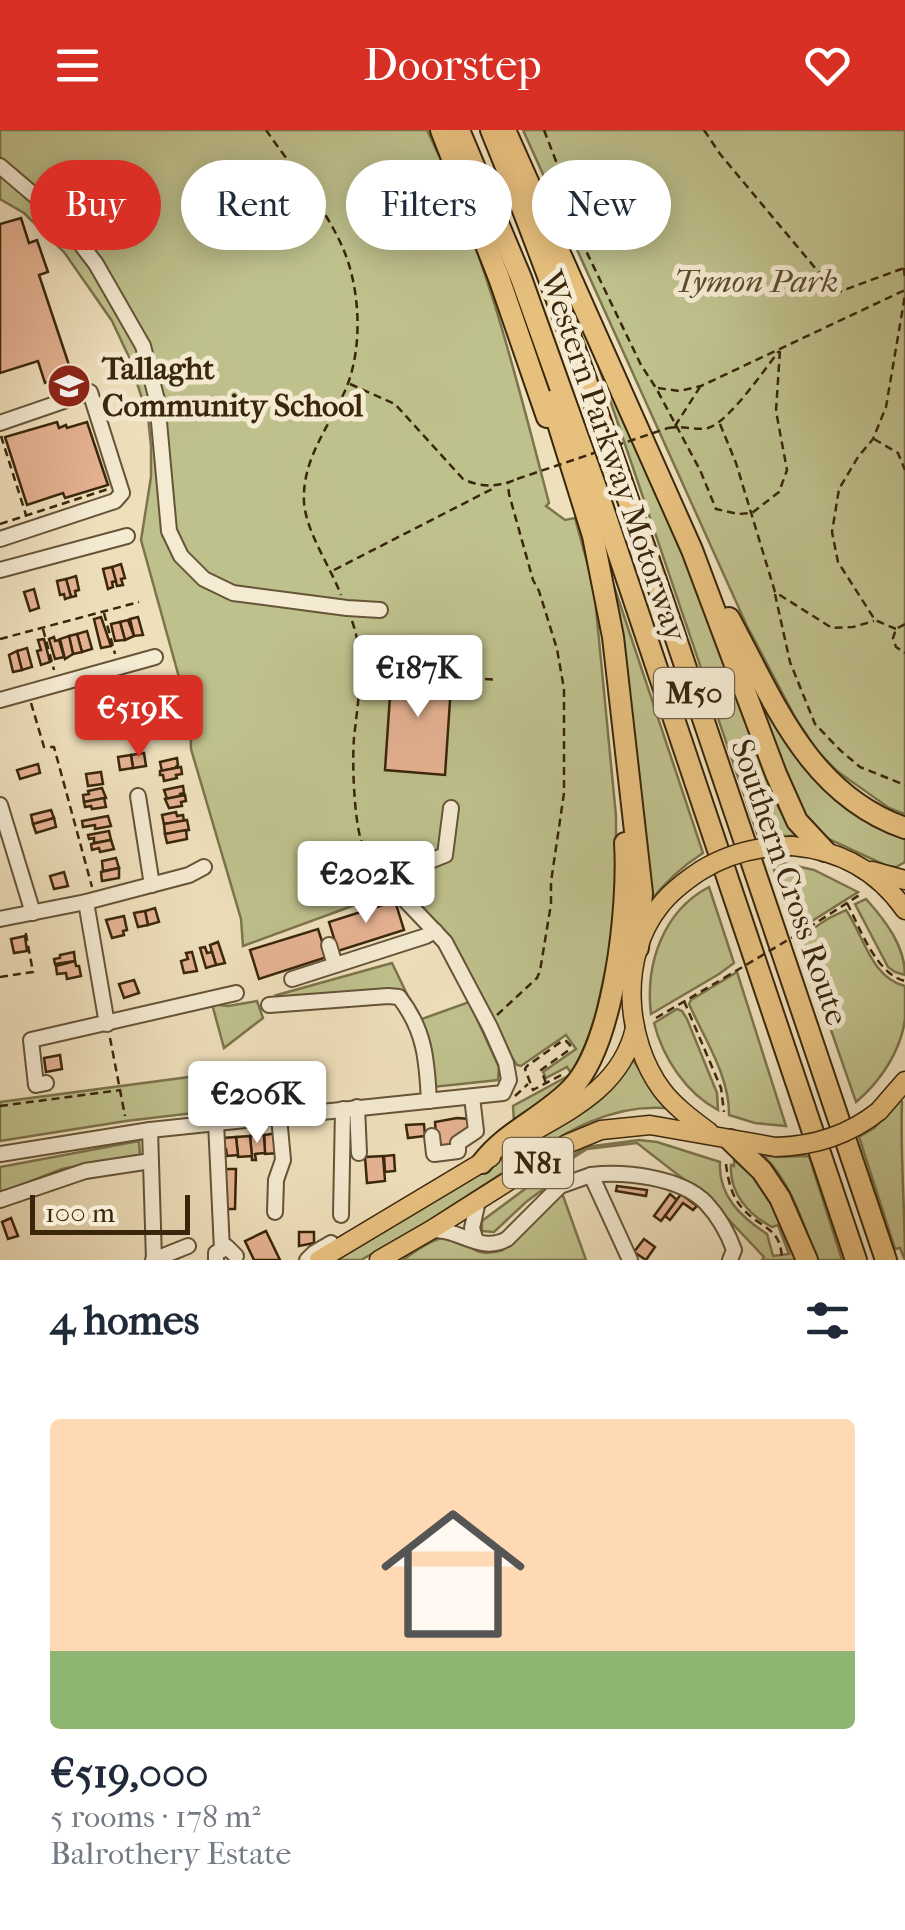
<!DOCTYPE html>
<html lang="en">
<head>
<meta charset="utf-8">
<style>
  body { margin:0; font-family:"IM FELL French Canon",serif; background:#f2f2f3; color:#1f2937; height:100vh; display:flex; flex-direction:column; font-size:38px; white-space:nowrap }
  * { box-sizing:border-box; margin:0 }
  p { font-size:32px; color:#747a83 }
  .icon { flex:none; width:55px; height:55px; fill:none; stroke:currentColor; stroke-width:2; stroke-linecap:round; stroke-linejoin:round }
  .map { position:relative; height:1130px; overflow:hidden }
  .drawer { display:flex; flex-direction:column; background:#fff; flex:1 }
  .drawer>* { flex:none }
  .banner { position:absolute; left:30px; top:30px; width:845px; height:90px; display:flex; gap:20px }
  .scale { position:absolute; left:30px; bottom:25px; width:160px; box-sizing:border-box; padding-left:10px; border:5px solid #39260b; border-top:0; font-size:28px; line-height:35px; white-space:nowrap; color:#39260b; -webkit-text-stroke:8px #f5ebd3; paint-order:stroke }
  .price { position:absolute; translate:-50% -85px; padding:0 22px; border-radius:10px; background:#fff; color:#222; font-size:32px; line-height:65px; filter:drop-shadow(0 2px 5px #0008) }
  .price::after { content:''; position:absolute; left:50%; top:60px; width:30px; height:22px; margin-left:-15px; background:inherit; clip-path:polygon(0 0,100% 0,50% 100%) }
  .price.current { background:#d93025; color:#fff }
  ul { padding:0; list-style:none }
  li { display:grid; align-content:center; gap:20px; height:530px; padding:0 50px }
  li span { display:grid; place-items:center; height:310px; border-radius:10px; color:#555 }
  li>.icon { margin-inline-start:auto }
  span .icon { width:180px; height:180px; fill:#fffc; stroke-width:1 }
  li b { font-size:42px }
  h2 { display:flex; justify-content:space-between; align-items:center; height:120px; padding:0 50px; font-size:42px }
  .pill { padding:0 35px; border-radius:45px; background:#fff; box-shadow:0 5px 25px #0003; font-size:35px; line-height:90px }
  .pill.current { background:#d93025; color:#fff }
  header { display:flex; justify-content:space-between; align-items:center; height:130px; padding:0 50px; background:#d93025; color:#fff; font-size:45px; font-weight:600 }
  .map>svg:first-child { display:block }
  .green { fill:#bfc18d; stroke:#7c744c; stroke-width:2.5 }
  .building { fill:#e6b393; stroke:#39260b; stroke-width:2.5 }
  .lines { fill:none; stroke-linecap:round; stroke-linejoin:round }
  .minor-casing { stroke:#665437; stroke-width:18 }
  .major-casing { stroke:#39260b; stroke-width:21 }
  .highway-casing { stroke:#39260b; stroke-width:24 }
  .path { stroke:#39260b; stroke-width:2.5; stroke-dasharray:8 5; stroke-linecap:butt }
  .minor { stroke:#f5ebd3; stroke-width:14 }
  .major { stroke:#e8c07e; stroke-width:18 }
  .highway { stroke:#e8c07e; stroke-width:20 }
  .major-bridge-casing { stroke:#39260b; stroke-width:21; stroke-linecap:butt }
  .path-bridge { stroke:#39260b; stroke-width:2.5; stroke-dasharray:8 5; stroke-linecap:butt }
  .major-bridge { stroke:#e8c07e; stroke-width:18 }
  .labels { text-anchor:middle; stroke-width:10; stroke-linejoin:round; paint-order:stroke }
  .shield { fill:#f5ebd3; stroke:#716147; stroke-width:2.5 }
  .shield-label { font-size:30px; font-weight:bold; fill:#39260b }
  .park-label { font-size:32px; font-style:italic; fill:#5a4d2c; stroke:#f5ebd3 }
  .poi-label { font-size:32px; font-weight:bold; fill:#39260b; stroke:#f5ebd3; text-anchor:start }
  .street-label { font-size:32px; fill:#39260b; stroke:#f5ebd3 }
</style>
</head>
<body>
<header><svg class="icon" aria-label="menu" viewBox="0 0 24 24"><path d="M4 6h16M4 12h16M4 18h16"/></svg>Doorstep<svg class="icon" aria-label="heart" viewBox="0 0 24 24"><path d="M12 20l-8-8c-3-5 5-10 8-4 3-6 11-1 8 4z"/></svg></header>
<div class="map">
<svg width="905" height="1130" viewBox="0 0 905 1130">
  <rect width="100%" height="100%" fill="#efe0bc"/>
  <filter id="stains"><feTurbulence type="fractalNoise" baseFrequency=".002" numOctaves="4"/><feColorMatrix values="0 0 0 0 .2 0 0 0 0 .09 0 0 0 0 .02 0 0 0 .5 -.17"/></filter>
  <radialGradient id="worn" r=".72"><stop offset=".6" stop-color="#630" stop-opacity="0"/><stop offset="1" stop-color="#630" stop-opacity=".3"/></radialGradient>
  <g class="green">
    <path d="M0,0H427C485,119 516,246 549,373L546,376L565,390L575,388L594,458L616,686V772L608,828L591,907L573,944L532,984L514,992L513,976L568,946L571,943L567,937L546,948L543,942L576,919L566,905L521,936L517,935L503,915L462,832L389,758L363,772L243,816L241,789L191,619L190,587L141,410L151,347V316L148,287L128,225L112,191L64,122L24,83L0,69Z"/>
    <path d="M523,0H905V684L889,678L837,641L818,622L796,589L747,496Z"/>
    <path d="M592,217L685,423L745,576L778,676L796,706H758Z"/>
    <path d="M606,432L703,723C681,737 664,753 648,774Z"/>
    <path d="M753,544L798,626L905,704V732L896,737L887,736L822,706L798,680L750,562Z"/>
    <path d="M783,733L814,740L858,762L796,801L772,734Z"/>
    <path d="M709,757L734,833L719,844L651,884C645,834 663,781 709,757Z"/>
    <path d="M866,769C885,790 905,816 905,845L895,842L888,837L855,774Z"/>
    <path d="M846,780C864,806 871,848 905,856C905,867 905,878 905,889C901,921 880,952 856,972L799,808L829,788Z"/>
    <path d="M392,833L416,883L403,863L392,859L285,868L277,865Z"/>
    <path d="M737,842L786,996L755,993L729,985C730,947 704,908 689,874L691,870Z"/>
    <path d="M257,871L263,888L224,918L212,874L228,876Z"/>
    <path d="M469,872L499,937L498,950L433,957L419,890Z"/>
    <path d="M677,879L682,881L687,889L717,963L718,980C686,963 663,928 654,893Z"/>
    <path d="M630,930H633L665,978C608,974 565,1003 518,1033L513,1026L507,1029L506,1027L580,981Z"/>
    <path d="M197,946L203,982L126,991L0,1011V972Z"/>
    <path d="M900,971L902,972C900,1025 905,1077 905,1130L900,1118L895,1119L859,1007L874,998Z"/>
    <path d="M639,1010L657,1012L720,1032C718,1066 741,1087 767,1104L773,1126L789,1124L778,1095L772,1097C749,1085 729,1063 731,1035L734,1036V1030L763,1055L799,1130H762L764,1127L709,1069L637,1013L587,1019L554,1040L557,1049L526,1072L494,1102L482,1101V1091L553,1038L586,1017Z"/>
    <path d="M139,1011L140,1025L62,1039L0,1063V1037Z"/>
    <path d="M763,1025L776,1027L809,1026L842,1130H817C803,1093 792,1054 763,1025Z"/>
    <path d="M501,1029L506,1036L511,1033L513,1036L421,1096L361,1130H334Z"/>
    <path d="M562,1063L586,1130H402C415,1122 436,1105 453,1107C473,1109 467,1130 503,1120Z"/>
  </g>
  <g class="building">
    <path d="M21,88L29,113L37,110L48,142L39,145L72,244L45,253L38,231L0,243V94Z"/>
    <path d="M57,292L59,298L66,295L67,298L87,292L108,355L65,368L63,363L27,375L5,307Z"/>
    <path d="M121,434L125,448L121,449L123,455L117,456L112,437Z"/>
    <path d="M112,437L116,451L112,452L113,457L108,459L103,439Z"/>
    <path d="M76,446L79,460L75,461L76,466L71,467L66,449Z"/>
    <path d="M66,449L71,467L65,469L64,464L60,465L57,451Z"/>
    <path d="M34,459L39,478L30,481L24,462Z"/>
    <path d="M101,487L111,516L101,518L94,489Z"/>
    <path d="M138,487L143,505L134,506L130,489Z"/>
    <path d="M128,490L134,506L125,510L120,492Z"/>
    <path d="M120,492L125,510L115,511L111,494Z"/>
    <path d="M87,501L92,519L82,522L77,504Z"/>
    <path d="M77,504L82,522L73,524L69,506Z"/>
    <path d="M69,506L73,524L65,529L60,509Z"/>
    <path d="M54,507L55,511L59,510L64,527L55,529L49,509Z"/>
    <path d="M44,509L50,532L41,535L37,521L41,520L38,510Z"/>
    <path d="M27,518L32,537L22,540L17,521Z"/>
    <path d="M17,521L22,540L13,542L9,525Z"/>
    <path d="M392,536L452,541L445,645L385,640Z"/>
    <path d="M173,552L179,575L171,577L163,554Z"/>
    <path d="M155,557L159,571L155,572L157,579L151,580L145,560Z"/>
    <path d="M129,560L137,579L130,581L128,575L123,576L119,563Z"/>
    <path d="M119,563L123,576L119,578L122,587L118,588L111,565Z"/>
    <path d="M144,623L146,636L133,638L131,625Z"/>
    <path d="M131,625L133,638L120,640L118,627Z"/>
    <path d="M177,628L178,635L175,638L162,641L160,632Z"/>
    <path d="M38,634L40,643L20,649L17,640Z"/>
    <path d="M181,637L182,644L176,645L177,648L164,651L163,645H160V641Z"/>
    <path d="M101,642L103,654L88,656L86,644Z"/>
    <path d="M183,656L184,663L180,664V666L167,669L164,660Z"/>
    <path d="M102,658L106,668L84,672L83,665L89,664L88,661Z"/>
    <path d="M185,665L186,671L181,672L182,676L169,678L165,669Z"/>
    <path d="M104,668L106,677L92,679L91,676L85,677L84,672Z"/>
    <path d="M51,680L54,688L33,694L31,685Z"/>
    <path d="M176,682L177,686L183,685L184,691L164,694L162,685Z"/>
    <path d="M108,686L111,696L95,699V695L83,697L82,691Z"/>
    <path d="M54,688L56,697L36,703L33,694Z"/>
    <path d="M187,690L189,700L165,704L164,694Z"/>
    <path d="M186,700L187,709L167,713L165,704Z"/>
    <path d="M109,701L111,710L94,713V708L89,709L88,705Z"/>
    <path d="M111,710L114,719L100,722L99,718L92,720L91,714Z"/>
    <path d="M116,728L119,738L103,741L102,731Z"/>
    <path d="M119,738V748L102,751L101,742Z"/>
    <path d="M64,742L68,756L54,759L50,746Z"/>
    <path d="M395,771L404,800L338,821L329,792Z"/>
    <path d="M155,778L159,792L148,795L145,781Z"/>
    <path d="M145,781L148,795L138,797L134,783Z"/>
    <path d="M124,786L127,800L123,801L124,805L112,808L106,790Z"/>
    <path d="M318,799L327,827L259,849L250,820Z"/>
    <path d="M25,806L27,821L14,823L11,809Z"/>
    <path d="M218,812L225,833L216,835L210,815Z"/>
    <path d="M205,817L207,823L212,822L216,835L206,838L200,818Z"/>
    <path d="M74,822L75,831L55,834L54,829L60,828V825Z"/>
    <path d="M192,822L197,841L184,843L181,831L188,829L186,823Z"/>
    <path d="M75,831L76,836H79L81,846L67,849L66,843L57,844L56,836Z"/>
    <path d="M134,850L139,863L124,868L119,854Z"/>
    <path d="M60,925L62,939L46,942L44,928Z"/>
    <path d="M238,938L240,958L231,959L229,939Z"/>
    <path d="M229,939L231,959L222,960L220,940Z"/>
    <path d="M209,940L211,961L203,962L201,941Z"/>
    <path d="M209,940H216L218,960L211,961Z"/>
    <path d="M457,988L470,989L471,1003L455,1017L437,1018L435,992Z"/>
    <path d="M424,994L425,1006L408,1008L406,995Z"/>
    <path d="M278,1003L279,1023L265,1024L264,1005Z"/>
    <path d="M264,1005L265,1023L255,1024L256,1030H252L250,1006Z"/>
    <path d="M250,1006L252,1026L238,1027L236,1007Z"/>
    <path d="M236,1007L238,1025L227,1026L226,1019H223L222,1008Z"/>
    <path d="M394,1025L395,1041L385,1042L384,1026Z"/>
    <path d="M383,1026L385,1051L367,1053L365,1027Z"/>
    <path d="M225,1039H236L235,1079H224Z"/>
    <path d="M617,1056L647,1060L646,1066L616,1061Z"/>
    <path d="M670,1064L677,1070L661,1091L654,1086Z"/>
    <path d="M681,1064L697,1076L693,1080L683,1073L670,1090L665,1086Z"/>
    <path d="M11,1088L18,1106L8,1109L2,1092Z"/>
    <path d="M266,1101L280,1130H254L245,1111Z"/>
    <path d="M299,1102H314V1113L299,1116Z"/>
    <path d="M644,1109L655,1117L646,1130L634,1122Z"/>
  </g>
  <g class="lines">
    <defs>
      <g id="minor">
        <path d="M0,36L61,88L96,134L143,216L157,270L169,401L181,426L204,449L233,463L347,478L380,480"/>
        <path d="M0,293L90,262L122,363L115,371L0,409"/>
        <path d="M0,440L127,406"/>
        <path d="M0,570L155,527"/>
        <path d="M138,666L152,755"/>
        <path d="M0,675L33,783"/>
        <path d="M86,772L107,894"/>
        <path d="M0,789L86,772L189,745L204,737"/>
        <path d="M329,815L335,835"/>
        <path d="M292,849L426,806L435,801"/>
        <path d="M269,875L388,866L399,867C425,900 427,931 429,971"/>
        <path d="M46,953L36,955L31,910L236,863"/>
        <path d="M357,977L359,1023"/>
        <path d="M216,992L222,1120"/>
        <path d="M150,1000L154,1130"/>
        <path d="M432,1006L434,1024L458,1021V1013L476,1001L472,967"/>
        <path d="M0,1024L150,1000L503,963L509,950L506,933L490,897L445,812L385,749L445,725L451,678"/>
        <path d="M591,1045C624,1041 681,1047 706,1073C719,1087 728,1103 734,1120L730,1130"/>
        <path d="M0,1070L85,1041L151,1031"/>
        <path d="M275,1082L276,1050L283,1030L279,987"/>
        <path d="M341,1085L343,979"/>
        <path d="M431,1100C459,1098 480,1124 507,1109L560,1056L591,1045L630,1130"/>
        <path d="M476,1111L472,1098L478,1071"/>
        <path d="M153,1130L188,1116"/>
        <path d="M216,1130V1123L227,1117L236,1126"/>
        <path d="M307,1130L314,1123L331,1113"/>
      </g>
      <g id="major">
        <path d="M792,716C839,720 878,741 905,780"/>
        <path d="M700,741C685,751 670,762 659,777C619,828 625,910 662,960C675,977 693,990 709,1002"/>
        <path d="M872,741L905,750"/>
        <path d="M879,981L905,951"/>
        <path d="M513,1013C563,983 621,961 635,898"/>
        <path d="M319,1130L491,1027"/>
        <path d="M379,1130L431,1100L567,1014L601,1000L650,995L776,1017"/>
      </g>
      <g id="highway">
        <path d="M441,0L499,148L547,287"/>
        <path d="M459,0L521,148L599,366L856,1130"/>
        <path d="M491,0C557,161 613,326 670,491C743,704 814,917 886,1130"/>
        <path d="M505,0L692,420L776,644L797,691L825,721"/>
        <path d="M551,271L593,406L613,507L642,763L638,818"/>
        <path d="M729,488C774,571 808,664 905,698"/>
        <path d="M730,1010L762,1041L780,1068L807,1130"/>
        <path d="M482,1033C505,1002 544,987 571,959C615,914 629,774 625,713"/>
      </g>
    </defs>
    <use href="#minor" class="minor-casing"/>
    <use href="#major" class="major-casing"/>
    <use href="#highway" class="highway-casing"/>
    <g class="path">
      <path d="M266,0C291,36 324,76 342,116C361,158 364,223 343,265C326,301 302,331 304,372C306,402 330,436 341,465"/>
      <path d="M544,0L561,44L575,98L641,235L656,258L700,340L716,379L738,384L752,383L779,362L787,340L776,281L780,220"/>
      <path d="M704,0L720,24L836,163L904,138"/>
      <path d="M904,138L905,151"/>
      <path d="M350,254L395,274L463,349C482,358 498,357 517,349"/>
      <path d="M658,258L679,261L701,256L905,160"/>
      <path d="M720,294L736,333L775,462L832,498L853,497L874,491"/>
      <path d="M675,296L700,257"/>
      <path d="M668,298C682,295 695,301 708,298C729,292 764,240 779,221"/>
      <path d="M1,306L26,385"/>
      <path d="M874,309L898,323L905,340"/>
      <path d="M0,394L108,359"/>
      <path d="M334,440L496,357"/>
      <path d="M775,464L790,532L815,594L840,620L860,637L905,655"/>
      <path d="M104,483L115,524"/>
      <path d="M352,491C366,529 358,570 354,608C352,633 354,687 361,710C364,719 372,729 376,738"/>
      <path d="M905,494L896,499L893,508L896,517L905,523"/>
      <path d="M43,499L54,540"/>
      <path d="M896,499L875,490L838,432L832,402L839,359L858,327L873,309L886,277L905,165"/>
      <path d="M0,509L139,472"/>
      <path d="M459,547L498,550"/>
      <path d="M31,573L44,617H54L92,757"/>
      <path d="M847,773C860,798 876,844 905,851"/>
      <path d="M808,798L861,764"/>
      <path d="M0,847L33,842L25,799"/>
      <path d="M684,871L721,958L724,982"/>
      <path d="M497,885L537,848L540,841L551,774V752L564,663V559L557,519L539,461L533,450L509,364L508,353"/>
      <path d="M656,888L724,848"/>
      <path d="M110,908L125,986"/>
      <path d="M546,953L541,940L569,920L570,915L566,911H562L527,936L525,939L533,960L563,944"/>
      <path d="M515,966L528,954"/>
      <path d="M0,976L121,960"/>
      <path d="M726,1034C728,1051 732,1068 744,1080C763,1100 781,1097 782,1130"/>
    </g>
    <use href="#minor" class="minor"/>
    <use href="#major" class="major"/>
    <use href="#highway" class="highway"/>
    <defs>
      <g id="major-bridge">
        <path d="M700,741C729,723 759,716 792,716"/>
        <path d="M776,1017C815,1016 849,1005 879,981"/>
      </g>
    </defs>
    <use href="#major-bridge" class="major-bridge-casing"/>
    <g class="path-bridge">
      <path d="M517,349L668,298"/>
      <path d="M724,848L808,798"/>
    </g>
    <use href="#major-bridge" class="major-bridge"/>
  </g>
  <defs>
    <symbol id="school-disc" viewBox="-11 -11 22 22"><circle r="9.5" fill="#8f2418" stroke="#f5ebd3"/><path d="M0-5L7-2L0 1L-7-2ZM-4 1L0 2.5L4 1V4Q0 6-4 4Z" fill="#fff"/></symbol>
  </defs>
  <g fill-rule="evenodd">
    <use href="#school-disc" x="44" y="231" width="50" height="50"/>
  </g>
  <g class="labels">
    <g class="shield">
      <rect x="654" y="538" width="80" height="50" rx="8"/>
      <rect x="503" y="1008" width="70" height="50" rx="8"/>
    </g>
    <g class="shield-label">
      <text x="694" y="573">M50</text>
      <text x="538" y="1043">N81</text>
    </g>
    <g class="park-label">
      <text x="756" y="162">Tymon Park</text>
    </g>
    <g class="poi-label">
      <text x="102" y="249">Tallaght<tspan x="102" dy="37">Community School</tspan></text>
    </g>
    <g class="street-label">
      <text transform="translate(614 326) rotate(71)" y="11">Western Parkway Motorway</text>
      <text transform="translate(790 752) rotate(71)" y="11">Southern Cross Route</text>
    </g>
  </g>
  <rect width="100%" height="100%" filter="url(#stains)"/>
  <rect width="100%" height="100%" fill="url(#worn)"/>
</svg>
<div class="scale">100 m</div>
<b class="price" style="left:418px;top:590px">€187K</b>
<b class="price current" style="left:139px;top:630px">€519K</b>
<b class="price" style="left:366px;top:796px">€202K</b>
<b class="price" style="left:257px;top:1016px">€206K</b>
<div class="banner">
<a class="pill current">Buy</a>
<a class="pill">Rent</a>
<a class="pill">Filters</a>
<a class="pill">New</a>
</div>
</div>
<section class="drawer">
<h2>4 homes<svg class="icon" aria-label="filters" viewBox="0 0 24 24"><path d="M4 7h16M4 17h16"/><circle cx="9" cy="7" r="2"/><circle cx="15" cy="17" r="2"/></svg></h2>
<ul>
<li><span style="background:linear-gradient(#ffd9b3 75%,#8fb573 0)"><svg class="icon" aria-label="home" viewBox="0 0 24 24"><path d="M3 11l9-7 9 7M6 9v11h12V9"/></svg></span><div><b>€519,000</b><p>5 rooms · 178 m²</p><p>Balrothery Estate</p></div></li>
</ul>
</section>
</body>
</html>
